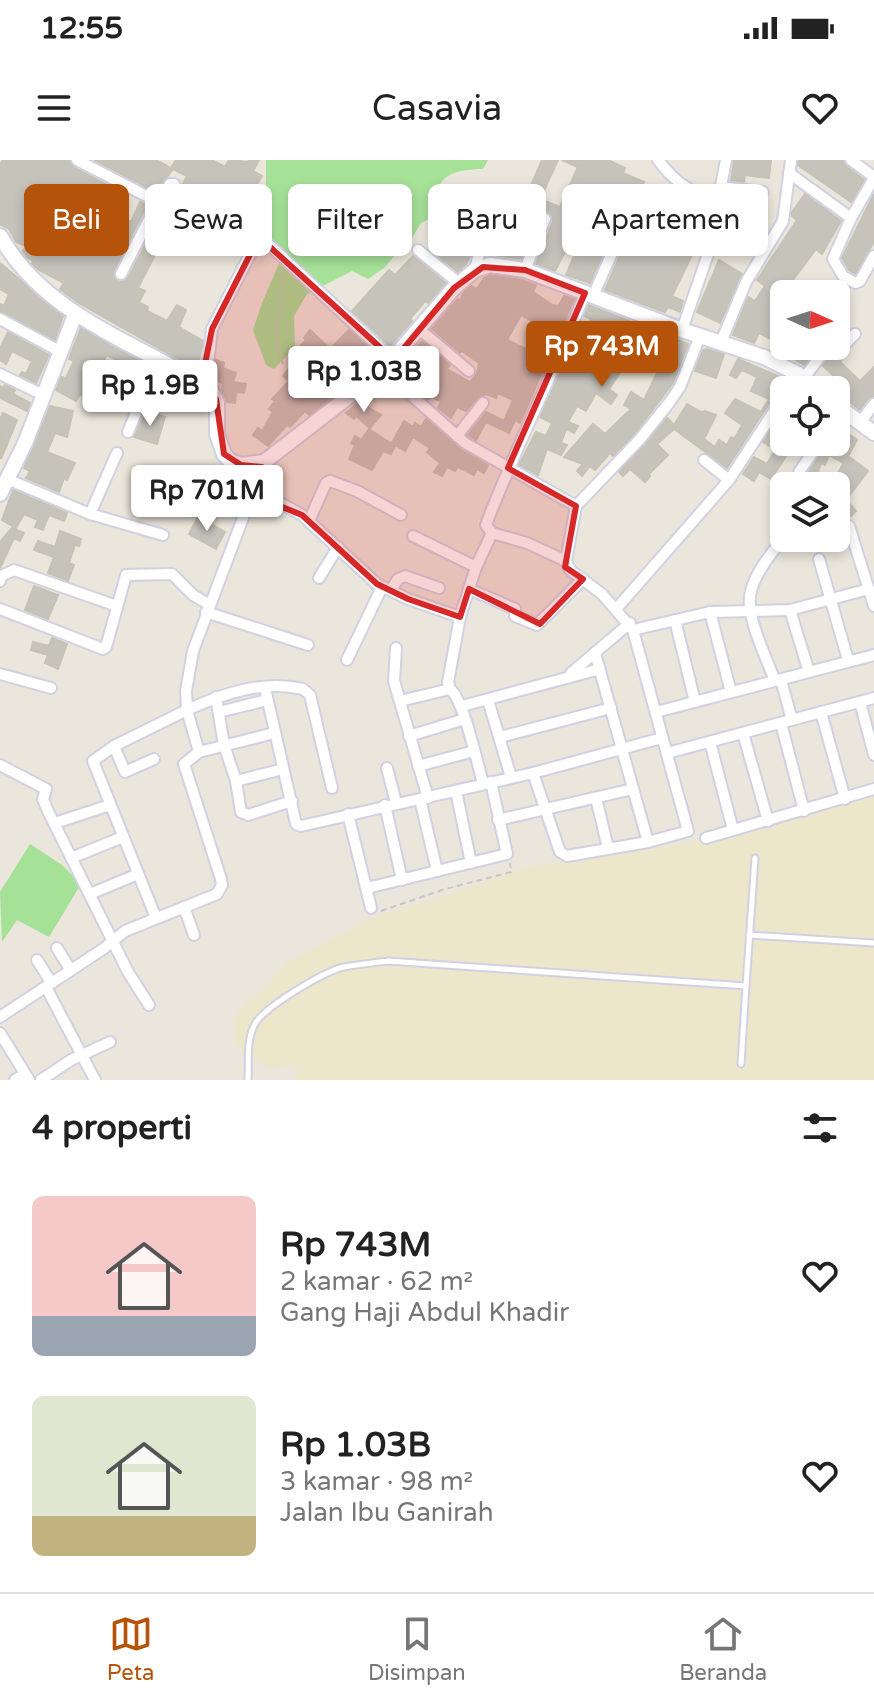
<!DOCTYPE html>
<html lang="id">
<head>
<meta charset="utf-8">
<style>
  body { margin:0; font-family:"Varela Round",sans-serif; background:#f2f2f2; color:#222; height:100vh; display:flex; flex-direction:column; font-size:30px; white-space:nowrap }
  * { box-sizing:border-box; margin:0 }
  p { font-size:26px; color:#767676 }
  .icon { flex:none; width:44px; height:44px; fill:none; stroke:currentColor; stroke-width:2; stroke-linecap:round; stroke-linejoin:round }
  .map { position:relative; height:920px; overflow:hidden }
  .drawer { display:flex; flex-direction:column; background:#fff; flex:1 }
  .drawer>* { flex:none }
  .guide { position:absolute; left:24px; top:24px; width:826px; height:72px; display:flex; gap:16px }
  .needle { width:52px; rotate:93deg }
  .controls { position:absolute; left:770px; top:120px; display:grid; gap:16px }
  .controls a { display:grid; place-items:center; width:80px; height:80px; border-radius:12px; background:#fff; box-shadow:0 4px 12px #0003; font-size:40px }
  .price { position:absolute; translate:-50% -68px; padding:0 18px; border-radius:8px; background:#fff; color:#222; font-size:26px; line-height:52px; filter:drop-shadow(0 2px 4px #0008) }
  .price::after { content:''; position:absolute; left:50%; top:48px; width:24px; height:18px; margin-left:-12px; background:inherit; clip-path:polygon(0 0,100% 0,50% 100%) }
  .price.selected { background:#b45309; color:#fff }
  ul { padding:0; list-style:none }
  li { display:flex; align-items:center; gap:24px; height:200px; padding:0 32px }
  li span { display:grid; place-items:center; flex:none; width:224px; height:160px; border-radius:12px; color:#555 }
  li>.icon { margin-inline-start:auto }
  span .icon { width:96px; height:96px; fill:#fffc; stroke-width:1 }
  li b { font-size:34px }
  h2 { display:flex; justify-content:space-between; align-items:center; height:96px; padding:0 32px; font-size:34px }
  .chip { padding:0 28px; border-radius:12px; background:#fff; box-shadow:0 4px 12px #0003; font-size:28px; line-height:72px }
  .chip.selected { background:#b45309; color:#fff }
  .status { display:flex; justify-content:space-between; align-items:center; height:56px; padding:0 40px; background:#fff; direction:ltr }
  .status svg { height:22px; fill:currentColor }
  header { display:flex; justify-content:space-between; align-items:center; height:104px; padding:0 32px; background:#fff; font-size:36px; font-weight:600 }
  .tab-bar { display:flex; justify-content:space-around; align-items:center; height:112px; border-top:2px solid #e0e0e0; background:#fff; font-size:22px; color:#767676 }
  .tab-bar a { display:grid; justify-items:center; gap:4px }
  .tab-bar .selected { color:#b45309 }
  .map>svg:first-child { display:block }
  .education { fill:#ece6cb }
  .green { fill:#a6e198 }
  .building { fill:#c6c3bb; stroke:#c6c3b5; stroke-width:2; fill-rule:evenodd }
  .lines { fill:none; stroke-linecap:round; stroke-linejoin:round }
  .lane-casing { stroke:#d0d1e2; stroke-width:9 }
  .street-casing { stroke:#d0d1e2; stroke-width:14 }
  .secondary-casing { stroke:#d0d1e2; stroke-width:18 }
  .path { stroke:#c7c7c7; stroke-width:2; stroke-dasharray:6 4; stroke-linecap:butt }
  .lane { stroke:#fff; stroke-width:5 }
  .street { stroke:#fff; stroke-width:10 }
  .secondary { stroke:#fff; stroke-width:14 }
  .marked { fill:#d62828; fill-opacity:0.2; stroke:#d62828; stroke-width:6; stroke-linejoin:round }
</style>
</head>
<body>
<div class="status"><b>12:55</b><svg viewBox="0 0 49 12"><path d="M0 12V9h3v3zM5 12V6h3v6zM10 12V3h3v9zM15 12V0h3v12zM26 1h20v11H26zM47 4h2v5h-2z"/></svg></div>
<header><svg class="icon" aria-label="menu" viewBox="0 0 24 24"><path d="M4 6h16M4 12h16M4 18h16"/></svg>Casavia<svg class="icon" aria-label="heart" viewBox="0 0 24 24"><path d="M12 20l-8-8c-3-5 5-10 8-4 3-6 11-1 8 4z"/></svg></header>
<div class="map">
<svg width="874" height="920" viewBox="0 0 874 920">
  <rect width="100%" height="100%" fill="#ebe6db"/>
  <path class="education" d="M874,631V920H298L294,905L270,909L244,892L235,882V853L268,825L284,805L328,780L353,770L359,763L530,707L724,677Z"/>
  <g class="green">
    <path d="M266,0H488L483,9C449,9 432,18 435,56L421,63L412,78L385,65L378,54L368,67L375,81L396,94L384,108L368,119L352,111L307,134L294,156L295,187L274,209L266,205L253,170L262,143L284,92L244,57L266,29Z"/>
    <path d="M30,684L62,705L81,724L49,777L17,760L2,782L0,732Z"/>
  </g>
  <g class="building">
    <path d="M3,0H69L73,7L121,32L114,47L106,44L109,39L77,27L68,44L71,46L69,49L80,54L72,69L88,78L98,60L109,66L116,54L131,62L140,42L147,45L114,111L115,119L121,122L128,118L165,46L180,29L187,16L171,8L176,0H212L225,7L229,0L248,2L249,0H259L253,11L262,16L255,28L252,27L241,48L228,38L211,32L208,37L203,34L195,48L202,52L197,59L193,56L187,69L182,66L180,72L178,71L168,89L160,85L138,128L145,131L139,142L148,147L147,151L167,161L177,145L186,150L179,167L203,181L197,210L77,142L60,129L64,123L39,110L32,103L33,101L27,97L23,91L26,86L16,82L9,69L0,64V5Z"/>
    <path d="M94,0H156L173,9L155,32Z"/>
    <path d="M542,0H558L540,39L560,47L578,7L562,0H608L625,8L623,13L644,22L641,29L636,28L630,32L622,50L599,39L583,73L589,76L586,82L605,89L590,123L566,115L574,96L565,92L555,111L536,104L553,61L552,55L547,51L538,56L521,99L487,94L493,64L489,60L481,61L474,58L487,32L507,41L511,31L526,37Z"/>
    <path d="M734,0H771L769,18L745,15L744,22L731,20Z"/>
    <path d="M799,0H843L846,6L864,20L851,42L798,5Z"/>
    <path d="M805,34L841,61L822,94L816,89L790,124L803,133L811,121L819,126L813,134H784V186H817L804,205L772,185L775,181L759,173L754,183L733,175L748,137L755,141L765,126L757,120L797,60L792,56V52Z"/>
    <path d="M874,34V82L855,114L849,110L842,98Z"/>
    <path d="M748,58L756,62L754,66L767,71L760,83L740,74Z"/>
    <path d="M638,68L672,81L676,70L689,74L688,77L703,79L700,94L693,93L672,136L683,141L680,152L668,147L665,152L659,150L605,130L630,72L636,74Z"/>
    <path d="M442,74L471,95L466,104L458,112L432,91Z"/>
    <path d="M413,96L446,123L428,143L425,141L410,159L412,161L390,186L352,151L389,110L395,115Z"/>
    <path d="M719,100L742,114L720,163L697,152Z"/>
    <path d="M0,103L63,156L55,180L0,151V144L4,146L9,134L0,129Z"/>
    <path d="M491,115L522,120L536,125L533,132L552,145L559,146L564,136L574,139L520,263L515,260L509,273L486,262L476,280L468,275L486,252L504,261L513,240L498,233L496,238L486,234L477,238L466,251L457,247L451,258L438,248L441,242L431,236L428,239L397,212L422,182L450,205L447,209L470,222L477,213L479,203L462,191L460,193L432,169L458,139L460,141L464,132L471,126L477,129L484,118ZM521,155L537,164L526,189L507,180Z"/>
    <path d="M589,145L688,184L673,223L634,274L613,296L610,293L595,310L590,306L582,316L577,311L583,304L564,297L593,264L605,274L631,249L624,245L631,232L644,240L666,194L636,184L633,187L622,206L624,207L609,229L617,235L611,244L596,233L586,251L577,246L568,262L578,266L574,273L566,269L561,283L567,285L561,295L547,289L538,315L519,305L536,272L546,276L552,263L540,257L564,205L569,208L577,195L570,191L577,175L580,177L591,159L584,156Z"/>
    <path d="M81,168L148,205L138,228L133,226L127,237L119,233L116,241L107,236L116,218L122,221L129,207L107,195L97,213L89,209L81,224L93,231L89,239L80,234L76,241L56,230L61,217L66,218L74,201L69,199Z"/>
    <path d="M310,170L330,189L349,170L380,199L309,255L305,251L290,267L287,265L268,286L253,275L258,268L262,271L273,252L269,249L275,241L272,239L289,221L283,216L293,203L291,202L301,190L299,188L306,180L304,178Z"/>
    <path d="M8,172L49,195L36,223L20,215L22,212L26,214L32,201L12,191L6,204L0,200V188Z"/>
    <path d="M836,186L848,190L840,202L860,221L874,207V236L868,239L860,250L837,231L843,224L823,206Z"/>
    <path d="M707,189L724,194L716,218L695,211L703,190Z"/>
    <path d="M738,199L785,219L727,308L674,269L657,284L668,295L649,314L650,316L645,322L630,309L623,316L619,312L667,258L674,265L687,244L701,252L705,251L716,255L704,279L715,287L719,280L727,285L731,277L734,279L742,265L725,253L735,239L761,252L769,239L751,231L757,217L742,210L736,218L730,215Z"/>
    <path d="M216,200L224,203L223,208L236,213L233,222L246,224L244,233L236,232L235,243L227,242L222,230L223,223L211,218Z"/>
    <path d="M162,213L182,224L174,242L160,235L159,238L152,235Z"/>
    <path d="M5,225L15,230L13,234L30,243L27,251L0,238V226L3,228Z"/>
    <path d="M359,242L381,255L370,268L356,256L354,259L346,253Z"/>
    <path d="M50,246L73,251L67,277L55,273L47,292L75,303L67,320L64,318L59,332L26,318L30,311L24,308Z"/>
    <path d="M146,251L165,257L157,284L134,277Z"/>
    <path d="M784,251V277L781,275L773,288L763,282Z"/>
    <path d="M3,253L17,260L1,299L0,259Z"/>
    <path d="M426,259L460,289L488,305L484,313L477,309L474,315L458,307L455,311L447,307L442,316L434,312L440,303L427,292L430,288L413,277L405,291L392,283L404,261L413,267L415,263L421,267Z"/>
    <path d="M836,264L857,280L848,296L868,311L846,340L856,351L851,356L843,348L836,356V326L831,324L844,303L829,295L825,305L821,303L816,318L807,315L828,282H836Z"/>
    <path d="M369,269L395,286L391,294L383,291L372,310L349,299L355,285L351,283L355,276L361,280Z"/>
    <path d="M775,290L786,296L771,319L759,312L754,321L743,314L754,297L767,304Z"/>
    <path d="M13,330L67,353L64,361L49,355L43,370L35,367L38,360L24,354L16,368L2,360Z"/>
    <path d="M198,357L225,372L216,389L189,374Z"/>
    <path d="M12,368L24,373L20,381L14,378L0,408V382Z"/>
    <path d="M60,371L81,379L79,386L75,385L69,403L74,405L68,421L48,413L54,397L34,390L38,381L55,387Z"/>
    <path d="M34,426L58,435L48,459L25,450Z"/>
    <path d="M52,478L67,484L58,509L45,503L48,495L31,490L33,482L49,486Z"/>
  </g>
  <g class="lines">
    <defs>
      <g id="lane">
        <path d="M749,775L874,783"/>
        <path d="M746,826L755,698"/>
        <path d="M248,920C249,903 246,879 255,864C264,847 325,811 344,807C359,804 374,803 388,801L746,826L741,904"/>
      </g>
      <g id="street">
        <path d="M77,0L158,42L121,114"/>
        <path d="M658,0C677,25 690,32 720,41"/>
        <path d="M851,0L874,17"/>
        <path d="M789,13L851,58"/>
        <path d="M874,18L851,58L833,99L843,116L855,123L860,121L874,96"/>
        <path d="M721,27L763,32"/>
        <path d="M158,42L170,24H174"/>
        <path d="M217,43L224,45L237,55L393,200"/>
        <path d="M418,90L460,124"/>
        <path d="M475,110L486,67"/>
        <path d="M525,110L545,59"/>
        <path d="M593,136L637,36"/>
        <path d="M0,159L61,192"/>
        <path d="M418,168L469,211"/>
        <path d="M682,170L708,94L726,0"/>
        <path d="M836,178L847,182L855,174"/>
        <path d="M721,182L746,122L783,61L791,0"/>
        <path d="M383,210L465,283L576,346"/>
        <path d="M0,214L43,235"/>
        <path d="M804,218L828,186"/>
        <path d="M201,224L209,196L212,169L259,77"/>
        <path d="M788,230L798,214"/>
        <path d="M859,264L874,244"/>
        <path d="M128,272L158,201"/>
        <path d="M457,276L483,243"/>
        <path d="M704,300L729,320"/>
        <path d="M264,302L193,491L186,531L187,550C224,533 263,520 303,529L310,535L332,628"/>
        <path d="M799,312L820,282"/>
        <path d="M7,319L90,354L163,375"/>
        <path d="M818,326H824"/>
        <path d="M252,335L282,344L302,355L377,424L408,439L460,457"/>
        <path d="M90,354L117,293"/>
        <path d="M309,361L326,323L330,321L357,331L401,355"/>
        <path d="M849,366L874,446"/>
        <path d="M492,373L527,383L566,401"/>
        <path d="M413,376L476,407"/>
        <path d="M819,399L848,500"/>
        <path d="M319,418L338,387"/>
        <path d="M0,421L1,416L14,410L117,446"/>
        <path d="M469,429L515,449V456L537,465L583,419"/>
        <path d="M391,430L398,419L405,416L439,428"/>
        <path d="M617,448L729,320L784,236"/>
        <path d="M0,449L103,489L106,487L126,415L172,414L193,435L208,444"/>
        <path d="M790,450L809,512"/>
        <path d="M206,452L308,485"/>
        <path d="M710,452L731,532"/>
        <path d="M675,460L695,542"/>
        <path d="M633,470L710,452L790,450L869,429"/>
        <path d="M396,488L394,521L428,638"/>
        <path d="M595,493L648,682"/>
        <path d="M347,500L382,427"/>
        <path d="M571,513L630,463"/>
        <path d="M0,514L51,528"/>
        <path d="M781,520L792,560"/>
        <path d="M775,521C767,499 744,454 751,431C756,411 772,393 784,377"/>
        <path d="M265,528L296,664L301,666L533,613L662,578"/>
        <path d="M450,529L448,522L460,457L476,407L492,373L486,365L487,362C517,284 555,211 585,133"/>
        <path d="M450,529C464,540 477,603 483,623"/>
        <path d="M216,537L224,585L236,621L241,652L248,655L292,641"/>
        <path d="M488,540L511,617"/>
        <path d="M400,541L450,529"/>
        <path d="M860,542L874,595"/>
        <path d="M462,546L600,509"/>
        <path d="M219,552L267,540"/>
        <path d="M656,552L874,495"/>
        <path d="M821,552L845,639"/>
        <path d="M781,563L804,651"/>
        <path d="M743,573L768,661"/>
        <path d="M409,576L465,559"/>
        <path d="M500,577L611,548"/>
        <path d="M710,582L733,670"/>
        <path d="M114,586L125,612L154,599"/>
        <path d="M667,593L874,538"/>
        <path d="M0,605L46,629L43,639L47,649L128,812L149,845"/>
        <path d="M418,606L474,591"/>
        <path d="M387,608L396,643"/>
        <path d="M533,613L560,692L567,696L648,682L688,671L633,470L602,434L570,410L566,401L576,346L640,279L669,243L680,227L700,176"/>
        <path d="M236,621L283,609"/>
        <path d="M456,631L471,703"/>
        <path d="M596,638L608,688"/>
        <path d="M420,639L437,711"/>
        <path d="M385,645L402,720"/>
        <path d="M348,654L371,748"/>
        <path d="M498,660L633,629"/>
        <path d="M55,663L110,645"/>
        <path d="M706,678L874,629"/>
        <path d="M71,698L123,677"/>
        <path d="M367,728L507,694L491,622"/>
        <path d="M90,734L138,714"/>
        <path d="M184,747L194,775"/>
        <path d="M156,758L93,601L114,586L187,550L199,592"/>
        <path d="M57,788L70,809"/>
        <path d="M37,800L51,822"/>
        <path d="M48,831L95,920"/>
        <path d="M0,857L103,789L125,771L217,734L222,725L221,719L184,604L199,592L274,573"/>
        <path d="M0,873L29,920"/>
        <path d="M15,920L25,914"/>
        <path d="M41,920L71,900L110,882"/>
      </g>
      <g id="secondary">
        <path d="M0,76C47,158 138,182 211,230L217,243V274L224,294L230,301L241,305L264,302L383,210L454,128L475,110L490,105L525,110L682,170L764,197L798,214L818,230"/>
        <path d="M836,245L874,273"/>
        <path d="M0,334L25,283L75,155"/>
      </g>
    </defs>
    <use href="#lane" class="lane-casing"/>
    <use href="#street" class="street-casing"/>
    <use href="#secondary" class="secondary-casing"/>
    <g class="path">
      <path d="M282,110C286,148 265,170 285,208"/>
      <path d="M381,751L442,730L511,712L510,703"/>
    </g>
    <use href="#lane" class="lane"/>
    <use href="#street" class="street"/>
    <use href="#secondary" class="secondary"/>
  </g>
  <path class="marked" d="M259,77L394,200L454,128L483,107L525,110L585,133L508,308L576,346L565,407L583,419L540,464L469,429L460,457L408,439L377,424L302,355L252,335L262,307L241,305L224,294L216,239L201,224L212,169Z"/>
</svg>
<div class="controls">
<a><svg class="needle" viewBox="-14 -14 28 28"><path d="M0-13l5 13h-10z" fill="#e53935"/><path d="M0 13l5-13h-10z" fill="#767676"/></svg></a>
<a><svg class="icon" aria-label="locate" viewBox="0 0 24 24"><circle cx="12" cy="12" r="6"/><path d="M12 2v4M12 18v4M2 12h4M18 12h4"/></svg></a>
<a><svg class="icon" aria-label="layers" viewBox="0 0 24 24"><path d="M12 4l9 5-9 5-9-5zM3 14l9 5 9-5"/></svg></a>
</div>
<b class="price selected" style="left:602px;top:229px">Rp 743M</b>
<b class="price" style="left:364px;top:254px">Rp 1.03B</b>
<b class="price" style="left:150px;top:268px">Rp 1.9B</b>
<b class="price" style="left:207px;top:373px">Rp 701M</b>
<div class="guide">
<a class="chip selected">Beli</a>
<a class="chip">Sewa</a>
<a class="chip">Filter</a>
<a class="chip">Baru</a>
<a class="chip">Apartemen</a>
</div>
</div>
<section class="drawer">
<h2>4 properti<svg class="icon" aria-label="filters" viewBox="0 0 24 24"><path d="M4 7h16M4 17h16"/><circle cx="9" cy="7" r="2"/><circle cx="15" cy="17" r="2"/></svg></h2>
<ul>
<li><span style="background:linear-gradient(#f6c9c9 75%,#9aa5b1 0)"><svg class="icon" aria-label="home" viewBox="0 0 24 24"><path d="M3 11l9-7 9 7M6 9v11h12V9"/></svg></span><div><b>Rp 743M</b><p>2 kamar · 62 m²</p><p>Gang Haji Abdul Khadir</p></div><svg class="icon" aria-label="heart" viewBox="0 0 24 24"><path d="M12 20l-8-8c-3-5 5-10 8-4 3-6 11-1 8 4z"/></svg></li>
<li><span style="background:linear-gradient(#dfe7d0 75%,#c2b280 0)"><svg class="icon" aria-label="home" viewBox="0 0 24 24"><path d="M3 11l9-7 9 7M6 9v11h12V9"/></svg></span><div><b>Rp 1.03B</b><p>3 kamar · 98 m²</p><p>Jalan Ibu Ganirah</p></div><svg class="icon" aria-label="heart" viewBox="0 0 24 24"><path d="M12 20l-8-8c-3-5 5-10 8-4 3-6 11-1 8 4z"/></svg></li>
</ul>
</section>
<nav class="tab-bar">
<a class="selected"><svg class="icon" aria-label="map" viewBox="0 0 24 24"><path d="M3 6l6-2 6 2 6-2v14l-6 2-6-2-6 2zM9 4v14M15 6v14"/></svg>Peta</a>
<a><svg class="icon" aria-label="saved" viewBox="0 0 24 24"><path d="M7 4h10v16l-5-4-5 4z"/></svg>Disimpan</a>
<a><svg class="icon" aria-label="home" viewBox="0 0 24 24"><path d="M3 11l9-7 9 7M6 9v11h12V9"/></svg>Beranda</a>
</nav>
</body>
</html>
